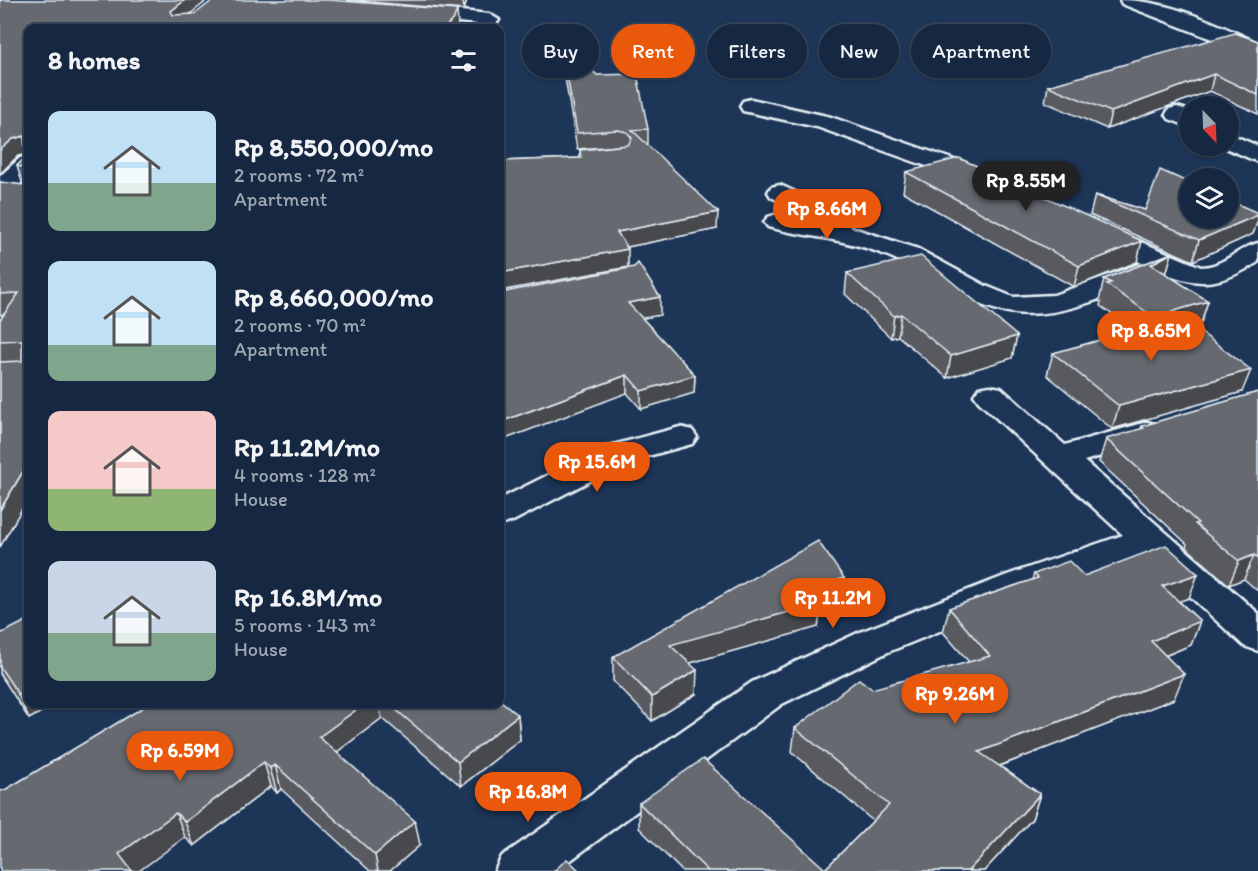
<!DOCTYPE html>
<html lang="en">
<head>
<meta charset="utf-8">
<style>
  body { margin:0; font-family:Itim,sans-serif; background:#1f3048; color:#f1f3f6; height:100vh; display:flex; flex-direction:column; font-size:22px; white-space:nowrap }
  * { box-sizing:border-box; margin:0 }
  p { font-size:20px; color:#9ea6b1 }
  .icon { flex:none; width:33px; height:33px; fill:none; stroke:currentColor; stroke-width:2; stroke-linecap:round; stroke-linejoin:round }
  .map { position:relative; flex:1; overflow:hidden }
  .drawer { position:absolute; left:24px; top:24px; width:480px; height:684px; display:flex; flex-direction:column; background:#162841; border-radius:12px; box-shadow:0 2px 4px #0004,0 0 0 2px #35445a }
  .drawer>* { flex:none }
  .banner { position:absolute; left:522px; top:24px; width:570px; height:54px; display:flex; gap:12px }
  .needle { width:39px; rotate:157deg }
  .controls { position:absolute; left:1179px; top:96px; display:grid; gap:12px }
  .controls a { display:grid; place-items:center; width:60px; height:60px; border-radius:50%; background:#162841; box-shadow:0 2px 4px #0004,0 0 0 2px #35445a; font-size:30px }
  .price { position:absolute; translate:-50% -51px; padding:0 14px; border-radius:21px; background:#ea580c; color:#fff; font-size:20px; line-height:39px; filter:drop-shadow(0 2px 3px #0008) }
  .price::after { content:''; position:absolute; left:50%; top:36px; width:18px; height:14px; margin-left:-9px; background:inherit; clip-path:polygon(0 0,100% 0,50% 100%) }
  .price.active { background:#222; color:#fff }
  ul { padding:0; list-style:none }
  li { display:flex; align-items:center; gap:18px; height:150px; padding:0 24px }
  li span { display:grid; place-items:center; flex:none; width:168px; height:120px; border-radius:12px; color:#555 }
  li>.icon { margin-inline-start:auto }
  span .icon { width:72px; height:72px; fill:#fffc; stroke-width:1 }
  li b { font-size:26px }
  h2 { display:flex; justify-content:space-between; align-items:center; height:72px; padding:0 24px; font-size:26px }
  .tag { padding:0 21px; border-radius:27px; background:#162841; box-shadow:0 2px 4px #0004,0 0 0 2px #35445a; font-size:21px; line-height:54px }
  .tag.active { background:#ea580c; color:#fff }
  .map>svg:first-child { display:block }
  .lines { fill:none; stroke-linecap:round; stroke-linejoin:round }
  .minor-casing { stroke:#e8f1f8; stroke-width:5 }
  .minor { fill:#1d3557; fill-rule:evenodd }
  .wall { fill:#585a60; stroke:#e8f1f8; stroke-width:1.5 }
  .shaded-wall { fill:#474a4e; stroke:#e8f1f8; stroke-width:1.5 }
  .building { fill:#666970; stroke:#e8f1f8; stroke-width:1.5 }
</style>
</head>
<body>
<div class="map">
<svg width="1258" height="871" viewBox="0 0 1258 871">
  <rect width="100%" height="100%" fill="#1d3557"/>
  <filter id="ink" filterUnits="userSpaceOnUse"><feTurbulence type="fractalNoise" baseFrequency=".0167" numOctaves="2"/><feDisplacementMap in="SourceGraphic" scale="12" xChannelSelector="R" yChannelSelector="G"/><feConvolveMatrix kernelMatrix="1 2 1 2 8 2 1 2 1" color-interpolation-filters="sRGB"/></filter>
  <g filter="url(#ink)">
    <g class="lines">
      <defs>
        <g id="minor">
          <path d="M1120,0C1167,0 1216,23 1258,43V57L1122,4Z"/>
          <path d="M413,6L489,14L499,20L493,28H475L477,24L406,16L404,12L406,8Z"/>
          <path d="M751,99L831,117L992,173L995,178L992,183L983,185L974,183L817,127L743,111L740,106L743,101Z"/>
          <path d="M1177,107L1190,111V127L1169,119L1166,114L1169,109Z"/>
          <path d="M1228,133L1258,146V162L1221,146H1228Z"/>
          <path d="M28,156V176L18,186L28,188V202L0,197V176L20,158Z"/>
          <path d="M780,185L850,217L854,222L850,227L918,249L986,286L1013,297L1054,295L1142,263L1089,238L1085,232L1089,226L1098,224L1201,267C1223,267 1238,248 1258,243V262C1220,286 1199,288 1157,270L1154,277C1089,303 1036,332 967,299C939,285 913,265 883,254C846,239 806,237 768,227L764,222L768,217L777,214L819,221L771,197L768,192L771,187Z"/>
          <path d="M990,386L1001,388L1065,445L1147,422L1159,425L1163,432L1159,439L1084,461L1258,613V651L1244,646L1144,554L1033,593L888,652L782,704L556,871H495L502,856L752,682L860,632L1007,575L1123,535L979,402L974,395L979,388Z"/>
          <path d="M680,427L692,430L697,437L692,444L626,462L513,521L500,525V499L602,448Z"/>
        </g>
      </defs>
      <use href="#minor" class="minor-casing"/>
      <use href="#minor" class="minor"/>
    </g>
    <g class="wall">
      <path d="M0,0L204,3L189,14L458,26L457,28H28V498L0,547V320L4,314L0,315V182L23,185L17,166L25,158L24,155L18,156L0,174Z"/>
      <path d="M346,0H467L464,10Z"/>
      <path d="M561,40L648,129V145H647L717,229L627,247L628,267L500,291V161L580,158V150L620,146L577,149L561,54Z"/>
      <path d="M1258,41V114L1210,91L1107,129L1045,102L1048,86Z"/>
      <path d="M906,172L1137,262L1074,287L903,192Z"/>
      <path d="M1095,195L1145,210L1258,213V220L1253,234L1193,261L1090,215Z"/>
      <path d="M1172,253L1166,274L1208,301L1201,323L1193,326L1242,392L1112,429L1047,375L1053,353L1135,330L1100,306L1101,302L1099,301L1104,279Z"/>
      <path d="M847,273L1017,336L1012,358L947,378L898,336L891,338L845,294Z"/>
      <path d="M500,293L660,315L642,318L695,375L694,393L641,409L627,393Z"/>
      <path d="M1258,392V591L1244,579L1229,585L1186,547L1187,544L1099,462L1106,439L1141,429L1142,426Z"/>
      <path d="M1034,574L1084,576L1189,598L1179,601L1200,621L1191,645L1165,656L1174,699L1000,766L1040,794L1032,819L984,871H682L639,828V803L825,869L873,821L792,752L795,728L969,662L943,632L949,608L1032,580Z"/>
      <path d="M844,578L841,602L821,608L818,627L690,663L696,694L652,721L613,681V657Z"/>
      <path d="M0,634L28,704H55L29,719L0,674Z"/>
      <path d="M149,704H500L518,715L520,740L461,786L382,718L337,752L420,845L390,871H370L281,789L277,793L271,786L194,846L185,837L5,790Z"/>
    </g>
    <g class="shaded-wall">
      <path d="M185,0H203L204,3L175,26L171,11Z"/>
      <path d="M463,0H467L464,10Z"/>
      <path d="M457,10L458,26L457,28H445Z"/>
      <path d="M1214,74L1210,91L1107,129L1111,112Z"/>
      <path d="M24,136L28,154L18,156L0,174V150L13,139Z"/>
      <path d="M718,212L717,229L617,249V232Z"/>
      <path d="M1258,215V220L1253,234L1193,261L1199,240Z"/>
      <path d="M1142,241L1137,262L1074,287L1079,266Z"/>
      <path d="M628,249V267L500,291V273Z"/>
      <path d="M1172,253L1166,274L1151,264Z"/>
      <path d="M660,297V315L628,321V303Z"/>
      <path d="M1208,301L1201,323L1147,339L1154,317Z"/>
      <path d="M901,314L898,336L891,338L894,316Z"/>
      <path d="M1017,336L1012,358L947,378L951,356Z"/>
      <path d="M1251,370L1242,392L1112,429L1119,406Z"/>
      <path d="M627,375V393L500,441V422Z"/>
      <path d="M695,375L694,393L641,409V391Z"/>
      <path d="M28,463V498L0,547V510Z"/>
      <path d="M1254,555L1244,579L1229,585L1239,561Z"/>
      <path d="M1198,574L1189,598L1154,610L1162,586Z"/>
      <path d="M844,578L841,602L821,608L818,627L669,669L670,645L811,588Z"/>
      <path d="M1200,621L1191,645L1142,665L1151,641Z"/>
      <path d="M697,670L696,694L652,721V697Z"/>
      <path d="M1184,674L1174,699L973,776L979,752Z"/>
      <path d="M28,688V704H55L29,719L18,694Z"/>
      <path d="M364,704H379L382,718L325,761L319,737Z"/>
      <path d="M518,715L520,740L461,786L458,762Z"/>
      <path d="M264,762L271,786L194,846L185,822Z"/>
      <path d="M275,765L281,789L277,793L270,768Z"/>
      <path d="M1040,794L1032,819L984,871H968Z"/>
      <path d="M176,813L185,837L139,871H127L119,854Z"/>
      <path d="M415,821L420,845L390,871H378L375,855Z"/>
    </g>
    <g class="building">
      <path d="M0,0H185L171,11L173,15L195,14L213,0H329L457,10L454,18L445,28H28V463L0,510V362L22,361V340L0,341V320L19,293L0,294V182L23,185L24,168L17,166L25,158L24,136L13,139L0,150Z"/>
      <path d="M1235,33L1258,41V95L1214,74L1111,112L1048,86Z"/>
      <path d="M561,40L597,75L637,74L648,129L632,130L718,212L617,232L628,249L500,273V161L581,158L580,150L628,145L632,138L627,132L618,130L577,133Z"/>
      <path d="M959,158L1142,241L1079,266L906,172Z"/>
      <path d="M1160,170L1190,183V218H1228V200L1258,213V215L1199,240L1095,195L1145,210Z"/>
      <path d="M1172,253L1151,264L1208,301L1154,317L1106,284L1111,283L1104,279Z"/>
      <path d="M921,256L1017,336L951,356L901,314L894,316L847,273Z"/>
      <path d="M638,263L660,297L628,303L695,375L641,391L627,375L500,422V293L634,267Z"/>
      <path d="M1182,318L1251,370L1119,406L1053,353Z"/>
      <path d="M1258,392V559L1254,555L1239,561L1195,524L1198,523L1106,439L1144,428L1142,426Z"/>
      <path d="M818,541L844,578L811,588L821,603L670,645L697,670L652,697L613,657Z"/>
      <path d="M1166,545L1198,574L1162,586L1200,621L1151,641L1184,674L979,752L1040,794L968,871H708L639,803L703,759L825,869L889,805L795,728L859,679L872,689L990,656L949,608L1038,578L1034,574L1069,561L1084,576Z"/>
      <path d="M28,620V688L18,694L0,667V634Z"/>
      <path d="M500,700L518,715L458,762L389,704H500Z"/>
      <path d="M149,704H364L319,737L415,821L375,855L275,765L270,768L264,762L185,822L176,813L119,854L132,871H0V791L5,790Z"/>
      <path d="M567,859L580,871H554Z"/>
    </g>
  </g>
</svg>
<div class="controls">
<a><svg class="needle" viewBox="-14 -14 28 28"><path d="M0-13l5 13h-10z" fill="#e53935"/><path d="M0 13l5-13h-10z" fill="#9ea6b1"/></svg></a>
<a><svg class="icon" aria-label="layers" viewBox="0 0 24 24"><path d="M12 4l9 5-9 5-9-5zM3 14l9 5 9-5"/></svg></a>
</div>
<b class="price active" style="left:1026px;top:212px">Rp 8.55M</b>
<b class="price" style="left:827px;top:240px">Rp 8.66M</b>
<b class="price" style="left:1151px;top:362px">Rp 8.65M</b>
<b class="price" style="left:597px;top:493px">Rp 15.6M</b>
<b class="price" style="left:833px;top:629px">Rp 11.2M</b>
<b class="price" style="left:955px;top:725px">Rp 9.26M</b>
<b class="price" style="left:180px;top:782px">Rp 6.59M</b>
<b class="price" style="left:528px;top:823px">Rp 16.8M</b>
<div class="banner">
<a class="tag">Buy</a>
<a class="tag active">Rent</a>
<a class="tag">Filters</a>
<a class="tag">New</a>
<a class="tag">Apartment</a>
</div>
<section class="drawer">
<h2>8 homes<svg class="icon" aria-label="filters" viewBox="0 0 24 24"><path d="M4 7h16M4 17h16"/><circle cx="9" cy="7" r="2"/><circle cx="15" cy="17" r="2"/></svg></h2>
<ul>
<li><span style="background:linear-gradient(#bfe0f5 60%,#7fa58c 0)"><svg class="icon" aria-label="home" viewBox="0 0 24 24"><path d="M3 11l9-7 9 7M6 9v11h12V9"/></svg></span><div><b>Rp 8,550,000/mo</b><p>2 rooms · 72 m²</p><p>Apartment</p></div></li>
<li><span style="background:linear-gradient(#bfe0f5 70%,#7fa58c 0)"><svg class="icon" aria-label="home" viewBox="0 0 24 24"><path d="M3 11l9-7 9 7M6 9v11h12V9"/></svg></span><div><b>Rp 8,660,000/mo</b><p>2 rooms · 70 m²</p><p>Apartment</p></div></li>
<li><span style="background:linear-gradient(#f6c9c9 65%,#8fb573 0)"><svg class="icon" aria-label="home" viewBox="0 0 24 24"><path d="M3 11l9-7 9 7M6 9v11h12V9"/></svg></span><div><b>Rp 11.2M/mo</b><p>4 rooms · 128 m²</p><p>House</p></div></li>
<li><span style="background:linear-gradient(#c9d6e8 60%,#7fa58c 0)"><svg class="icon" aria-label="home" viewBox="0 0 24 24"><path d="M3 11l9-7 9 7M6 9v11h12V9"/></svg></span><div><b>Rp 16.8M/mo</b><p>5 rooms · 143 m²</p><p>House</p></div></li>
</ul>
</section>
</div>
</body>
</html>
